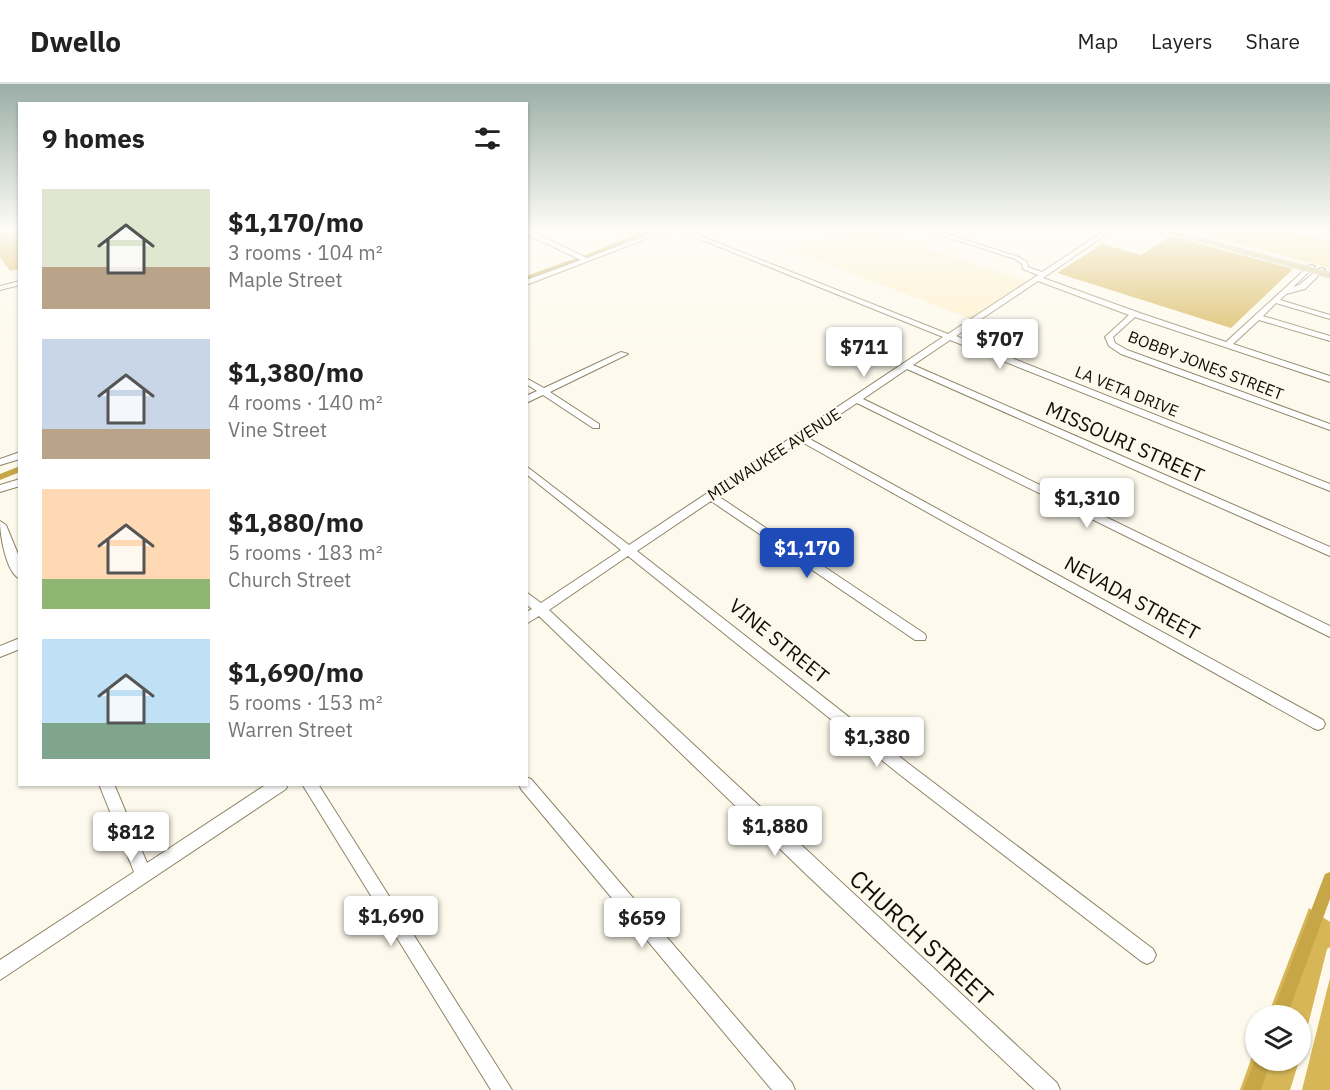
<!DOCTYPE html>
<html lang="en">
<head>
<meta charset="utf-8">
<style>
  body { margin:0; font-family:"IBM Plex Sans",sans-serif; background:#f6f6f6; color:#222; height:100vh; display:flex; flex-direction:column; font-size:22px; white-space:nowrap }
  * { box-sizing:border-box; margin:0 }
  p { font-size:20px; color:#767676 }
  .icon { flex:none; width:33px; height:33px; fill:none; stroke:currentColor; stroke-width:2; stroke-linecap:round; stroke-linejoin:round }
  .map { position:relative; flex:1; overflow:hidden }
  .panel { position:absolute; left:18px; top:18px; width:510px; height:684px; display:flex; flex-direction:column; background:#fff; border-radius:0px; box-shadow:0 2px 4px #0004 }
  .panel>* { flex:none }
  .buttons { position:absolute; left:1245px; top:921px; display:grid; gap:12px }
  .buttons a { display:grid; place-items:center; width:66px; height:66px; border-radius:50%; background:#fff; box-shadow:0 2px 4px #0004; font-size:30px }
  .price { position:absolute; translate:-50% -51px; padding:0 14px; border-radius:6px; background:#fff; color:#222; font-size:20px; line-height:39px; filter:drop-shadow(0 2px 3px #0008) }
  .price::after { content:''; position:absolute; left:50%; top:36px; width:18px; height:14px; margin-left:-9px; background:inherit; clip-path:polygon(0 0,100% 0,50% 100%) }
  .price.on { background:#1f4bb9; color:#fff }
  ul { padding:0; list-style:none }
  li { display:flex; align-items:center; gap:18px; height:150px; padding:0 24px }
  li span { display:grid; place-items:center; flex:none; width:168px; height:120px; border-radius:0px; color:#555 }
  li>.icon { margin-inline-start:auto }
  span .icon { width:72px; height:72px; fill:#fffc; stroke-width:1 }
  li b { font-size:26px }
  h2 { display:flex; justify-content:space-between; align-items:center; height:72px; padding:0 24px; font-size:26px }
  header { display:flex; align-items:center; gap:36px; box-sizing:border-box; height:84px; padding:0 30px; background:#fff; border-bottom:2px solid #e0e0e0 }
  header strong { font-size:28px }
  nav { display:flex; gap:33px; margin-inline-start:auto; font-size:21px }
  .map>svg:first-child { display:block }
  .built { fill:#fdefc8 }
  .green { fill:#f5e0a6 }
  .forest { fill:#d6b657 }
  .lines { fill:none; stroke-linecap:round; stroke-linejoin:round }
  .canal { fill:#c6a646; fill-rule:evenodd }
  .minor-casing { stroke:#8e8467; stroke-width:2 }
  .major-casing { stroke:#d9d8d7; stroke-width:1 }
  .minor { fill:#fff; fill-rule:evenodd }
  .major { fill:#d7c795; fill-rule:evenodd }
  .labels { text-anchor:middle; stroke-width:4.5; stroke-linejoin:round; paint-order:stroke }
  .far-street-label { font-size:16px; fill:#120e04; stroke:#fdf9ec }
  .street-label { font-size:20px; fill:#120e04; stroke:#fdf9ec }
  .near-street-label { font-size:24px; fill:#120e04; stroke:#fdf9ec }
</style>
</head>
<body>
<header>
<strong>Dwello</strong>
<nav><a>Map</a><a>Layers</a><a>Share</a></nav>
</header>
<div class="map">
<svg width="1330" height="1006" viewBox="0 0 1330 1006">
  <rect width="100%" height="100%" fill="#fdf9ec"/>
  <path class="built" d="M857,145H867L1027,197L971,235L796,168Z"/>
  <path class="green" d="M1183,145H1280L1330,157V184Z"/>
  <g class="forest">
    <path d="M0,145H19V185L10,187L0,173Z"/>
    <path d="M1170,152L1293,185L1231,244L1057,189L1102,160L1141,171Z"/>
    <path d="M1309,824L1330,838V863L1327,865L1301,969L1300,932L1268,931Z"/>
    <path d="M1330,894V1006H1302Z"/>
    <path d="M1255,964L1256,976L1299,977L1290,1006H1240Z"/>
  </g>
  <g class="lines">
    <g class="canal">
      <path d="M650,145H658L588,173L583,172Z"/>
      <path d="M579,173L581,174V176L526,196V192Z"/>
      <path d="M20,382V388L0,396V390Z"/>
      <path d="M1330,788V815L1287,932H1271L1323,795L1325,790Z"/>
      <path d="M1256,973V976H1271L1261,1006H1243Z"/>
    </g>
    <defs>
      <g id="minor">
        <path d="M526,145L587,174L664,145H672L526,201V196L581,176L526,150Z"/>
        <path d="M675,145H683L948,250L1038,191L1023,185L1022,180L1015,175L922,145H931L1019,173L1027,178L1028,183L1042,188L1107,145H1114L1043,194L1137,228L1226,258L1310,181L1315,182L1293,203L1299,201L1320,184L1325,185L1305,205L1286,210L1280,216L1330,231V235L1276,219L1263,232L1330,252V257L1259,236L1233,260L1330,292V298L1135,233L1113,253L1115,259L1127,266L1330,340V346L1121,270L1109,262L1105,253L1129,231L1038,197L956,252L1330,400V407L950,256L913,281L1330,463V472L907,285L863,315L1330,542V553L857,319L806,353L1323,636L1325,640L1323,644L1318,646L1313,644L800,357L718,412L925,550L926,553L925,556H915L711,417L637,467L909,680L1153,865L1156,871L1153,877L1147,880L1141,877L899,690L628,472L549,526L1057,999L1060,1006H1035L807,791L539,532L526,540V528L532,525L526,520V508L541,519L621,466L526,390V382L629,461L943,253Z"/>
        <path d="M20,197V201L0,206V202Z"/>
        <path d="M621,268L628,270L550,308L599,340V344H593L543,311L526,319V312L537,307L526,300V294L544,304Z"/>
        <path d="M20,368V375L0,381V375Z"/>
        <path d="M20,395V402L0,408V401Z"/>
        <path d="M0,437L6,441L20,475V495C6,489 0,451 0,437Z"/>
        <path d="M20,554V565L0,573V562Z"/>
        <path d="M526,693L531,695L792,999L795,1006H772L521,705L519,700H526Z"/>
        <path d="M99,700H114L147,779L267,700H288L286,705L0,896V876L134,788Z"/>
        <path d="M302,700H318L512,1006H491Z"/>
      </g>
      <path id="major" d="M1154,145H1167L1330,188V194Z"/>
    </defs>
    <use href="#minor" class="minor-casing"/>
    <use href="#major" class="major-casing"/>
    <use href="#minor" class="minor"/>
    <use href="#major" class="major"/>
  </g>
  <linearGradient id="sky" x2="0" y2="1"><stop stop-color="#9aaea7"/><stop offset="0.51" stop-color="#fefcf6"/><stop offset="1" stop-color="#fefcf6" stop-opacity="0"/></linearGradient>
  <rect width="1330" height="286" fill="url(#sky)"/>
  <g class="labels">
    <g class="far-street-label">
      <text transform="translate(1206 281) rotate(21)" y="6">BOBBY JONES STREET</text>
      <text transform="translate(1127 307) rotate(22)" y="6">LA VETA DRIVE</text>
      <text transform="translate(774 370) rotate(-33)" y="6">MILWAUKEE AVENUE</text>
    </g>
    <g class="street-label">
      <text transform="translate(1125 358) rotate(24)" y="7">MISSOURI STREET</text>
      <text transform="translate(1132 514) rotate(29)" y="7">NEVADA STREET</text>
      <text transform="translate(779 557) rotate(39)" y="7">VINE STREET</text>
    </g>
    <g class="near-street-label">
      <text transform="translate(921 854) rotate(43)" y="8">CHURCH STREET</text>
    </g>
  </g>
</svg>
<div class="buttons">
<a><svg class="icon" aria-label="layers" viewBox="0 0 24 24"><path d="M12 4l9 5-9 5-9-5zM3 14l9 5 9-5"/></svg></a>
</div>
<b class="price" style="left:1000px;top:286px">$707</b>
<b class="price" style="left:864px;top:294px">$711</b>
<b class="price" style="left:1087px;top:445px">$1,310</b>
<b class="price on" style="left:807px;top:495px">$1,170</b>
<b class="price" style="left:877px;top:684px">$1,380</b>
<b class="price" style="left:775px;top:773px">$1,880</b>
<b class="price" style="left:131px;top:779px">$812</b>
<b class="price" style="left:391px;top:863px">$1,690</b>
<b class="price" style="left:642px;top:865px">$659</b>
<section class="panel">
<h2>9 homes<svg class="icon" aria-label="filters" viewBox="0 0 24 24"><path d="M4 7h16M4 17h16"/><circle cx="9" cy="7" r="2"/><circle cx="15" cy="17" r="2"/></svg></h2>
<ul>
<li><span style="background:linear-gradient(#dfe7d0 65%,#b9a48a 0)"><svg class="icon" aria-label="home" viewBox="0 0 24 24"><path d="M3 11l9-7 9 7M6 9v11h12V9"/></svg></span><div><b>$1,170/mo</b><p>3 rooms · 104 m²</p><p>Maple Street</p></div></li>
<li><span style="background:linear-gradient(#c9d6e8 75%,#b9a48a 0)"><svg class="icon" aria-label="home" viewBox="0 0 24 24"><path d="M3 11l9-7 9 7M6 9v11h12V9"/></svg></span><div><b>$1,380/mo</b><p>4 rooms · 140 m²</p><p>Vine Street</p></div></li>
<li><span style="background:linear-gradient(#ffd9b3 75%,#8fb573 0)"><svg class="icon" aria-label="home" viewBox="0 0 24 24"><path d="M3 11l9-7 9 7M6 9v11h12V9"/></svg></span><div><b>$1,880/mo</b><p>5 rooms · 183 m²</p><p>Church Street</p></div></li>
<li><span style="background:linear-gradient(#bfe0f5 70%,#7fa58c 0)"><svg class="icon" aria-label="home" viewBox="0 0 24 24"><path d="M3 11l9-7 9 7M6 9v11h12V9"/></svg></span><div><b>$1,690/mo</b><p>5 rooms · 153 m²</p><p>Warren Street</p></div></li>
</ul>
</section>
</div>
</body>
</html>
